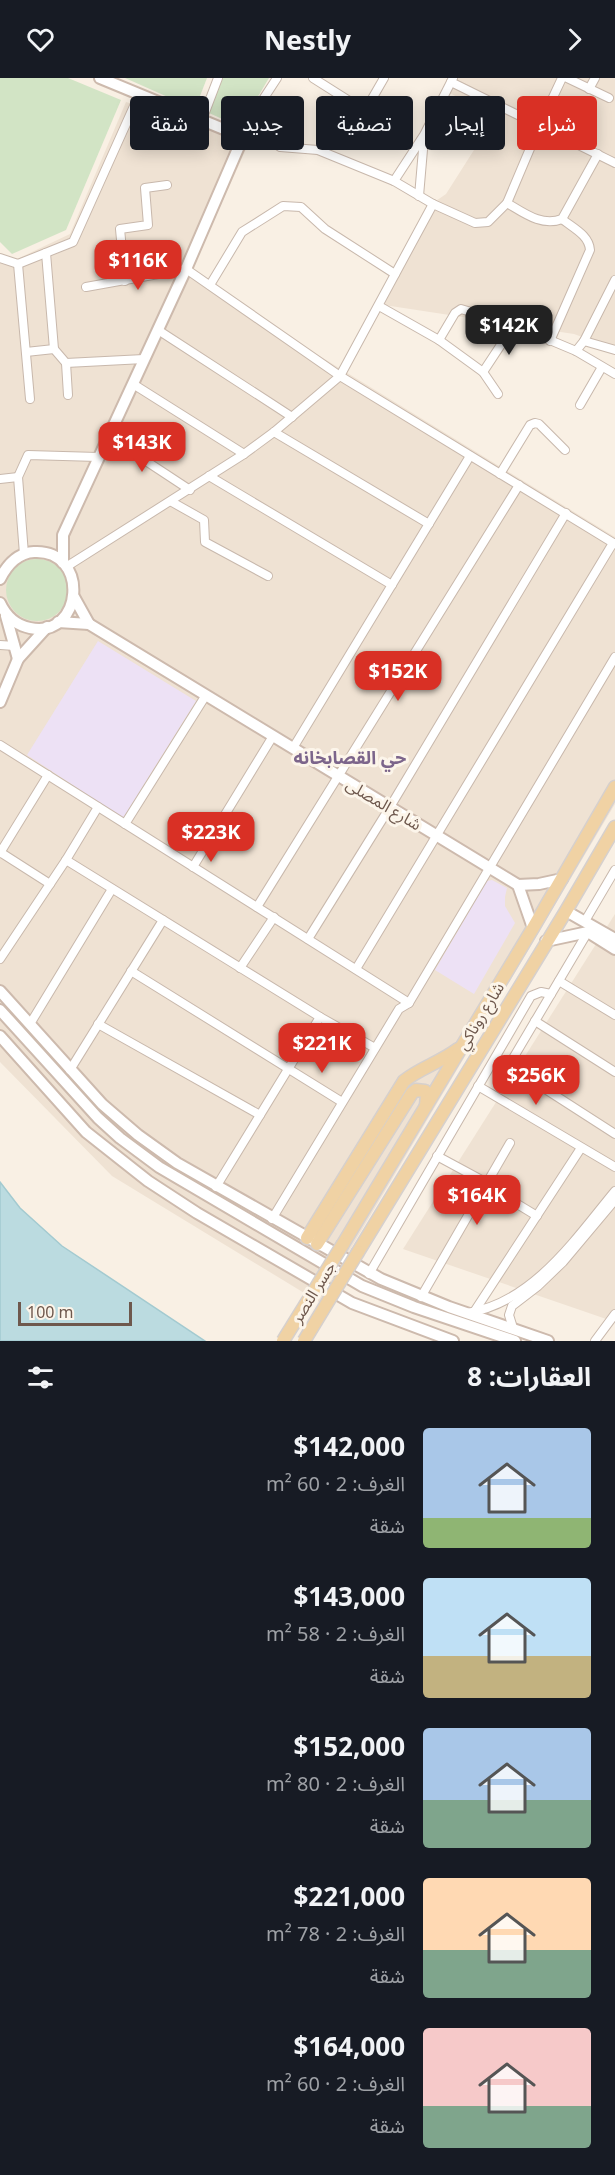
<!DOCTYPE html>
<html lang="ar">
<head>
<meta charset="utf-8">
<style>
  body { margin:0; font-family:"Noto Sans","Noto Sans Arabic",sans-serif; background:#242831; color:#f1f3f6; direction:rtl; height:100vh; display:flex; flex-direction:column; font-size:22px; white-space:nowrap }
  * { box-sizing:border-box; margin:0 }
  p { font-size:20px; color:#9ea1a6 }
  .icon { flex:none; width:33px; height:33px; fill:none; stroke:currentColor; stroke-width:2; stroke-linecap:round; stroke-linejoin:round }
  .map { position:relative; height:1263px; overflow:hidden; direction:ltr }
  .side { display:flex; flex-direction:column; background:#171b24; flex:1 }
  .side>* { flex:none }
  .guide { position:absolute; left:18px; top:18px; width:579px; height:54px; direction:rtl; display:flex; gap:12px }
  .scale { position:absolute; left:18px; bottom:15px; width:114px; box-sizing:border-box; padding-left:6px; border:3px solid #6e584d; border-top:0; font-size:16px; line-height:21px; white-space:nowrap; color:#6e584d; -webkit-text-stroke:4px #fcf5ea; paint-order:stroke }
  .price { position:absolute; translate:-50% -51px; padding:0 14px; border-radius:12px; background:#d93025; color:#fff; font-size:20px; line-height:39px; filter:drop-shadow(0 2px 3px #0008) }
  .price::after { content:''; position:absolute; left:50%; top:36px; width:18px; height:14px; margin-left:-9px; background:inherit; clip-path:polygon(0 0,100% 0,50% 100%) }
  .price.on { background:#222; color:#fff }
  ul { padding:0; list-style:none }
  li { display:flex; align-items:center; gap:18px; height:150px; padding:0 24px }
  li span { display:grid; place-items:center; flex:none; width:168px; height:120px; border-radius:6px; color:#555 }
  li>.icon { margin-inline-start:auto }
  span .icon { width:72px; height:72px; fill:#fffc; stroke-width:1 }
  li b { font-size:26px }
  h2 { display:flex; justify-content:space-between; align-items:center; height:72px; padding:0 24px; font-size:26px }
  .chip { padding:0 21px; border-radius:6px; background:#171b24; box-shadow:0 3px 15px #0003; font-size:21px; line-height:54px }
  .chip.on { background:#d93025; color:#fff }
  header { display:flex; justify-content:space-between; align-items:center; height:78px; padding:0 24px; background:#171b24; font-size:27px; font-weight:700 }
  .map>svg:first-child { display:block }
  .residential { fill:#efe2d3 }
  .education { fill:#ede1f5 }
  .green { fill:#d2e4c5 }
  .water { fill:#bbdbe0; stroke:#a3cad0; stroke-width:1.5 }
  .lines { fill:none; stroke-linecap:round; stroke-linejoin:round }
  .street-casing { stroke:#c8b8ac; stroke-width:10 }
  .secondary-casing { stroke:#cdbaad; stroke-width:14 }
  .primary-casing { stroke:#d6d0cd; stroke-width:15 }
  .street { stroke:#fff; stroke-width:8 }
  .secondary { stroke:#fff; stroke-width:10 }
  .primary { stroke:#f0d2a4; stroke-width:12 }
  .primary-bridge-casing { stroke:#d6d0cd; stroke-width:15; stroke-linecap:butt }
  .primary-bridge { stroke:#f0d2a4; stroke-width:12 }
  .labels { text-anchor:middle; stroke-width:6; stroke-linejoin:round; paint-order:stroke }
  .street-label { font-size:16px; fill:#6e584d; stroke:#fcf5ea }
  .neighbourhood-label { font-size:18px; font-weight:bold; fill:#7c658b; stroke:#fcf5ea }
</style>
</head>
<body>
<header><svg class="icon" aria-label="forward" viewBox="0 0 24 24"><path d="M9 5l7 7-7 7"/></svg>Nestly<svg class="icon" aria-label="heart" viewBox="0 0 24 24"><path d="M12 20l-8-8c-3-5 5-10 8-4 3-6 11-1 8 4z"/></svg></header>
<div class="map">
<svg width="615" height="1263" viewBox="0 0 615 1263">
  <rect width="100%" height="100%" fill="#f9f0e4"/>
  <g class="residential">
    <path d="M451,0H615V271L574,256L384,227L430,127L446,116L495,39L444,12Z"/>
    <path d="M126,24L251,60L189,198L615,459V726L319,1224L112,1098L0,984V176L15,182L70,156Z"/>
    <path d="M615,836V1244L403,1171Z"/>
  </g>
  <g class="education">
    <path d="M98,563L196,623L123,740L27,677Z"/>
    <path d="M492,802L507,810L505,819V828L515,845L474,916L435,892L487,803Z"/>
  </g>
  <g class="green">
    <path d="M0,0H68L121,22L66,152L12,176L0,164Z"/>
    <path d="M125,0H207L195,31Z"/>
    <path d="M222,0H269L240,49L209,35Z"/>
    <circle cx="37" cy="512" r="31"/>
  </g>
  <path class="water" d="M0,1104L20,1130L62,1168L205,1263H0Z"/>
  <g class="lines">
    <defs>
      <g id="street">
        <path d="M313,0L365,33L384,0"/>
        <path d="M567,0L609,20"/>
        <path d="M451,4L615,85"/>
        <path d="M589,11L595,0"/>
        <path d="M202,42L218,0"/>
        <path d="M249,47L280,69L318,72L394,103L433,126L475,145L488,144L507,125L540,47L562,0"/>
        <path d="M243,59L260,26L277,0"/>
        <path d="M394,103L424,57L453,0"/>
        <path d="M419,118L424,60"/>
        <path d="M507,125C524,135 542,149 562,141L598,76"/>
        <path d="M46,175L54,271L66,285L68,317"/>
        <path d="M0,180L18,186L73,164L139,17"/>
        <path d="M18,186L30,321"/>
        <path d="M125,203L120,151L148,147L145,110L167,107"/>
        <path d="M210,207L242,154L283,128L301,129L325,151L395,196"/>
        <path d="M86,209L186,191L340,298L615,466"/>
        <path d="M379,228L439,262L483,294L498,316"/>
        <path d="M158,252L292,339"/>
        <path d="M439,262L455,235L461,231L514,247L576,273L615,296"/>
        <path d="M550,263L590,172C589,157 573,150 562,141"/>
        <path d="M584,263L615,272"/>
        <path d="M576,273L584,263L615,202"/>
        <path d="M26,274L54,271"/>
        <path d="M66,285L144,281"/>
        <path d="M483,294L514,247"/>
        <path d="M133,306L244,376"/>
        <path d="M580,327L602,289"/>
        <path d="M274,354L429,446"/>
        <path d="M108,358L190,412"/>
        <path d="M500,396L530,347L535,345L539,346L565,372"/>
        <path d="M209,398L392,507"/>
        <path d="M0,401L18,399"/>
        <path d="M172,424L204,442L205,464L268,498"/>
        <path d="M24,476L18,399L28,377L98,379"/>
        <path d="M66,489L244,376L274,354L340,298L433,126"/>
        <path d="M0,567L15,568"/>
        <path d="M0,667L409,925"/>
        <path d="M293,670L470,378"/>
        <path d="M125,746L206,617"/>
        <path d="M0,774L50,806"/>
        <path d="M0,775L48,697"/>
        <path d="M66,782L320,939L375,970"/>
        <path d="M193,789L273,658"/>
        <path d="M257,829L519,407"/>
        <path d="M585,843L615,792"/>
        <path d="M589,852L512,982L511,989L615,1056"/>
        <path d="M308,861L390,729L566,435"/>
        <path d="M0,881L66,782L98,729"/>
        <path d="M240,890L274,839"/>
        <path d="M356,891L613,465"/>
        <path d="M131,893L342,1024"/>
        <path d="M559,903L615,937"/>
        <path d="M535,943L615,994"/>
        <path d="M30,946L112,811"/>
        <path d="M98,946L260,1037"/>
        <path d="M70,992L163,842"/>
        <path d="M478,1008L615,1089"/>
        <path d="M437,1078L487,1105"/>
        <path d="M486,1107L537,1138"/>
        <path d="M216,1109L320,939"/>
        <path d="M272,1141L399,931L409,925L615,579"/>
        <path d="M369,1196L531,918L541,914L551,916"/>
        <path d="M421,1219L510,1065"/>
        <path d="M474,1234L581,1070"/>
        <path d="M467,1235C533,1225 576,1160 615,1113"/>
        <path d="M513,1250L509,1237L512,1228L538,1208L563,1184L615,1122"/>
        <path d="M595,1263L615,1236"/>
      </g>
      <g id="secondary">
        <path d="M63,485V457L186,191L243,59L100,0"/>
        <path d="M0,501C7,487 17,475 34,474C90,471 84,561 30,550C15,547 6,538 0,525"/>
        <path d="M74,519L89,546"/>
        <path d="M6,538L18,581"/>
        <path d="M58,544L89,546L518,807L539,806L562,801"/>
        <path d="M0,624L18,581L47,549"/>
        <path d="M518,807L533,850"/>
        <path d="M566,833L615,861"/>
        <path d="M546,863L588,854L615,871"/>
        <path d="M0,913L102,1026L138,1057L177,1085L381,1201L449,1229L548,1263"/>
        <path d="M0,932L98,1040L120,1060L159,1089L362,1208L414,1229L515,1263"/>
        <path d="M0,958L86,1054L148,1103L197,1135L352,1225L453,1263"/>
      </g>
      <g id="primary">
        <path d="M307,1160L404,1003C420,990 441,984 458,971"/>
        <path d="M317,1166L412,1015L416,1012L425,1013L427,1016L426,1028"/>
        <path d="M343,1166L533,850L615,709"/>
        <path d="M358,1174L566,833L615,749"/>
      </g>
    </defs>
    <use href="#street" class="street-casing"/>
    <use href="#secondary" class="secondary-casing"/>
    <use href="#primary" class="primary-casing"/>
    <use href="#street" class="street"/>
    <use href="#secondary" class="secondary"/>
    <use href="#primary" class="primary"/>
    <defs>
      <g id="primary-bridge">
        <path d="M283,1263L343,1166"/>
        <path d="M304,1263L358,1174"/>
      </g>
    </defs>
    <use href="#primary-bridge" class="primary-bridge-casing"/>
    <use href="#primary-bridge" class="primary-bridge"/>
  </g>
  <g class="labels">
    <g class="street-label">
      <text transform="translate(384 726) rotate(31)" y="6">شارع المصلى</text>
      <text transform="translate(480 938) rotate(-59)" y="6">شارع روناكي</text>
      <text transform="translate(313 1214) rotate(-58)" y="6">جسر النصر</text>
    </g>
    <g class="neighbourhood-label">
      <text x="350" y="686">حي القصابخانه</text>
    </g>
  </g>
</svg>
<div class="scale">100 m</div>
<b class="price" style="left:138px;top:213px">$116K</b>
<b class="price on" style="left:509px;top:278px">$142K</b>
<b class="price" style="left:142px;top:395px">$143K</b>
<b class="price" style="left:398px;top:624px">$152K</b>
<b class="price" style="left:211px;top:785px">$223K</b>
<b class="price" style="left:322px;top:996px">$221K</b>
<b class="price" style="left:536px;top:1028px">$256K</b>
<b class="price" style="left:477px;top:1148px">$164K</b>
<div class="guide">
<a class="chip on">شراء</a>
<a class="chip">إيجار</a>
<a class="chip">تصفية</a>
<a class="chip">جديد</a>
<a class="chip">شقة</a>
</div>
</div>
<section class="side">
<h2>العقارات: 8<svg class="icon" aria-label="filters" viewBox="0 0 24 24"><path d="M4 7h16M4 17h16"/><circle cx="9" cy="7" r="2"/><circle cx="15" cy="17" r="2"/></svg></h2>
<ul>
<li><span style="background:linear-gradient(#a9c7e8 75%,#8fb573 0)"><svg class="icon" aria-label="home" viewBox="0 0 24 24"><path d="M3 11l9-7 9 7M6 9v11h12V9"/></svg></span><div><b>$142,000</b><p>الغرف: 2 · 60 m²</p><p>شقة</p></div></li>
<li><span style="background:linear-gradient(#bfe0f5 65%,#c2b280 0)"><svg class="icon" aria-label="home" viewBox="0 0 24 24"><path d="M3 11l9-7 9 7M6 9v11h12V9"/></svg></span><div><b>$143,000</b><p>الغرف: 2 · 58 m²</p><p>شقة</p></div></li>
<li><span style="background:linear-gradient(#a9c7e8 60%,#7fa58c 0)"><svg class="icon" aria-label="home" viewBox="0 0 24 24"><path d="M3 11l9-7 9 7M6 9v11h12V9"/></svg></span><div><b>$152,000</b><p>الغرف: 2 · 80 m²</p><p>شقة</p></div></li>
<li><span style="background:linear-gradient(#ffd9b3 60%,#7fa58c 0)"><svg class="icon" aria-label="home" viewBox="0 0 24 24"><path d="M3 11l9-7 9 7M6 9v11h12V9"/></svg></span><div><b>$221,000</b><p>الغرف: 2 · 78 m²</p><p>شقة</p></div></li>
<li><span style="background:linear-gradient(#f6c9c9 65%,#7fa58c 0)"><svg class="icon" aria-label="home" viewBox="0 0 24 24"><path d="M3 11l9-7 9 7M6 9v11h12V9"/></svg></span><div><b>$164,000</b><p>الغرف: 2 · 60 m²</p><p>شقة</p></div></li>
</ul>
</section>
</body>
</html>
